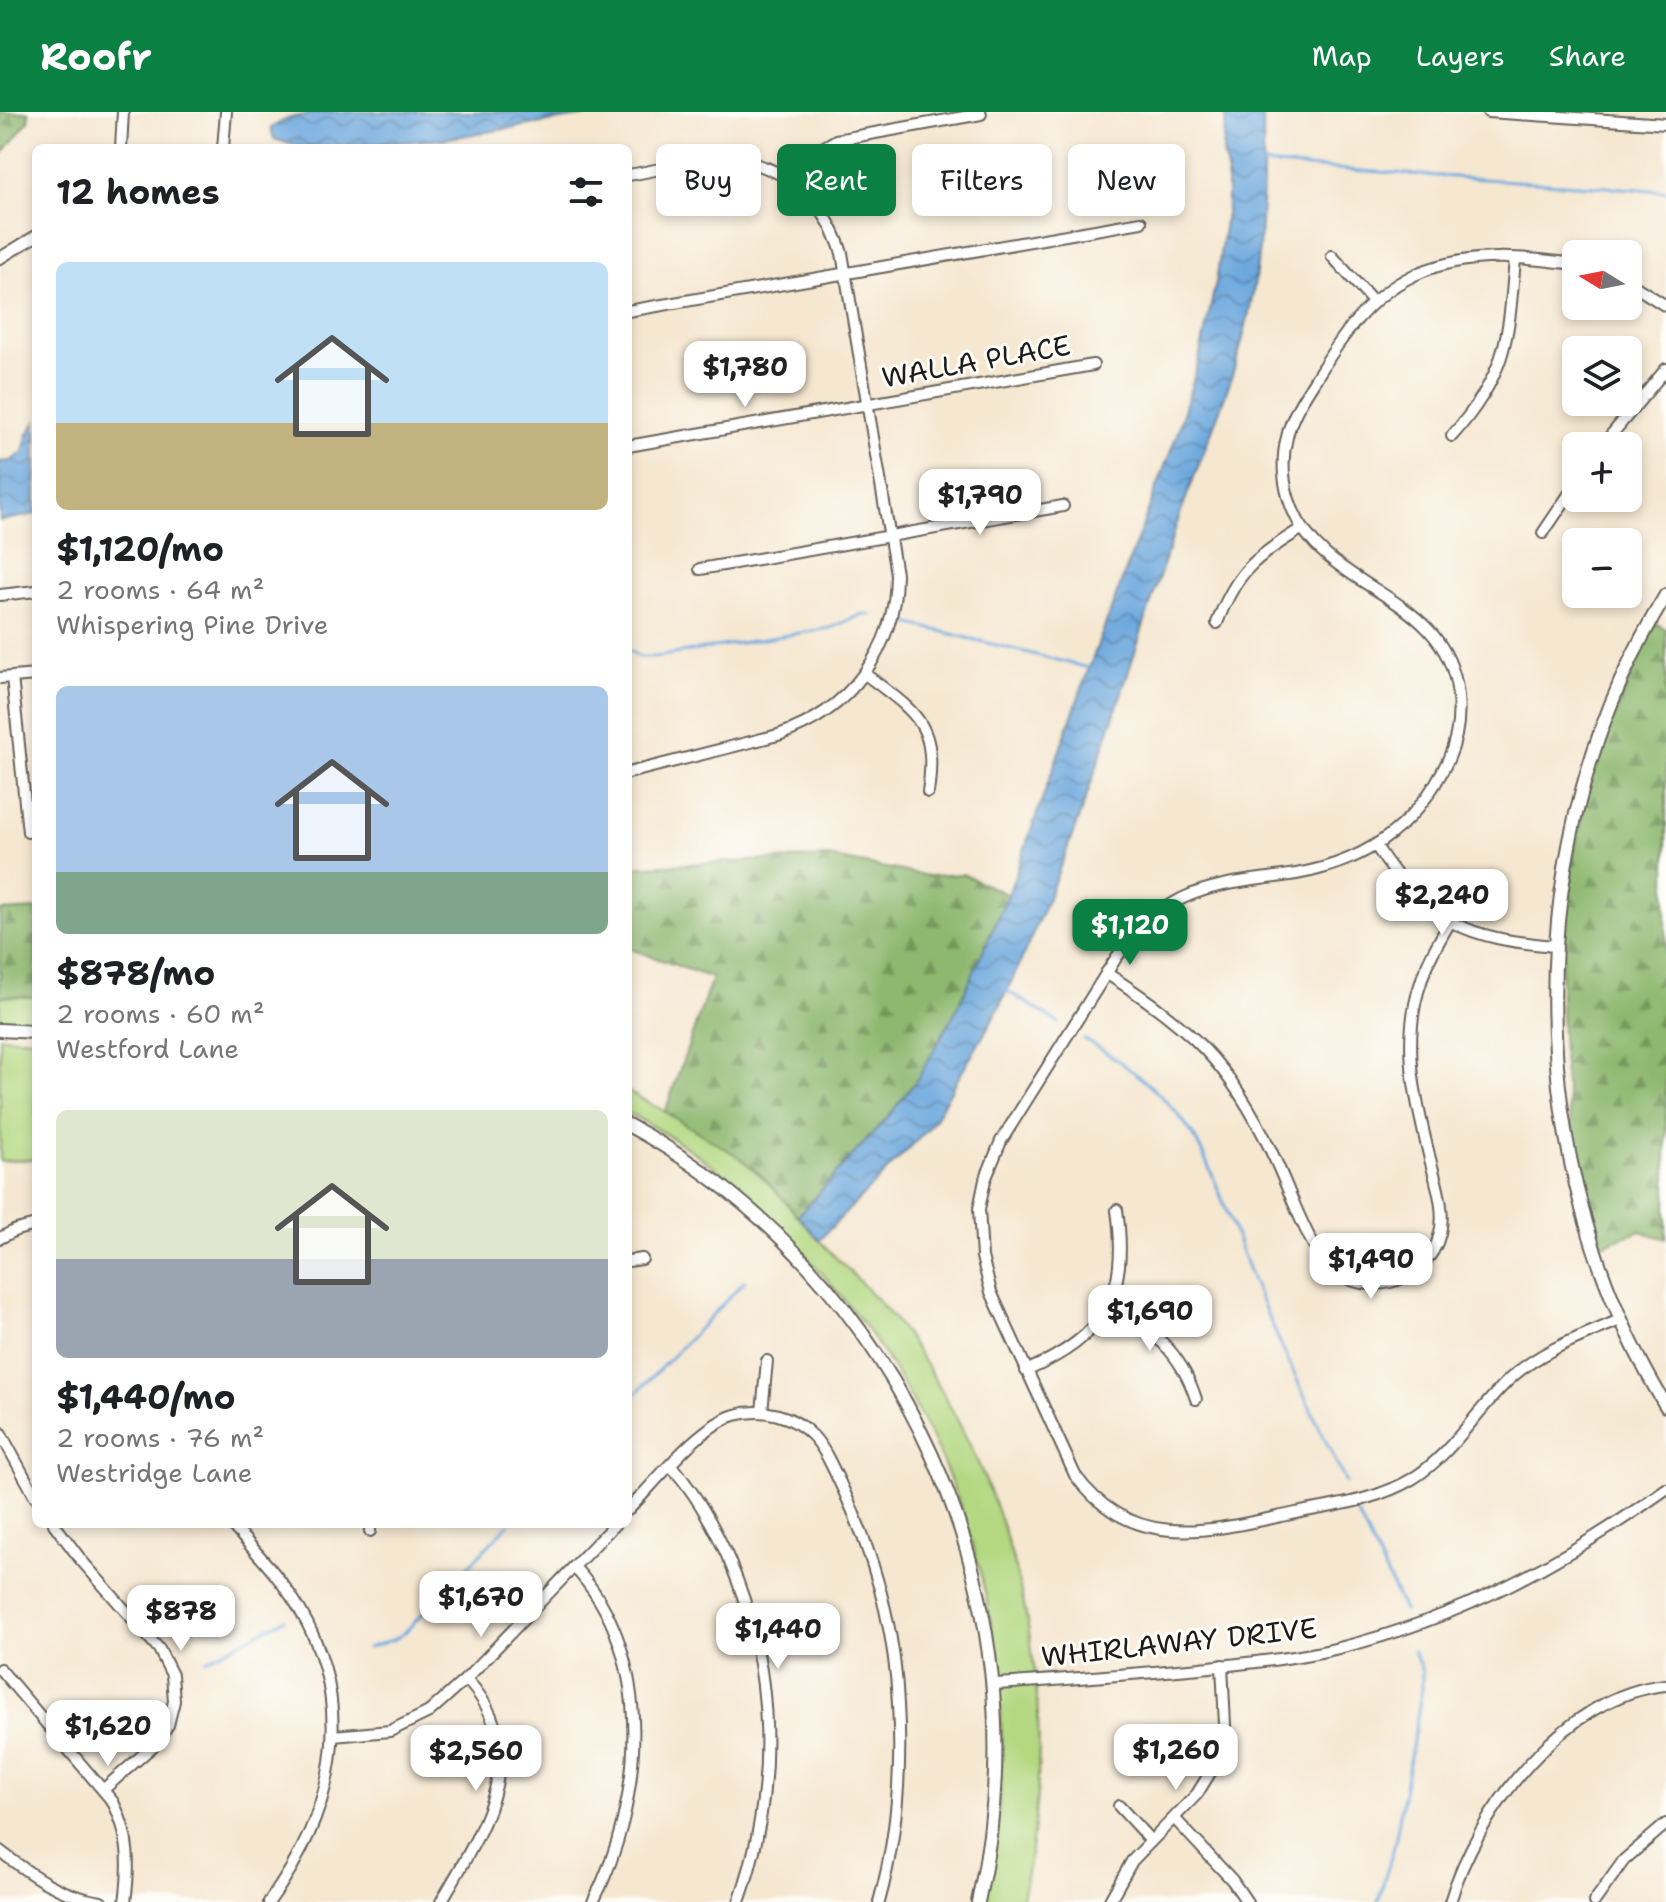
<!DOCTYPE html>
<html lang="en">
<head>
<meta charset="utf-8">
<style>
  body { margin:0; font-family:"Shantell Sans",sans-serif; background:#f2f2f2; color:#202124; height:100vh; display:flex; flex-direction:column; font-size:30px; white-space:nowrap }
  * { box-sizing:border-box; margin:0 }
  p { font-size:26px; color:#757577 }
  .icon { flex:none; width:44px; height:44px; fill:none; stroke:currentColor; stroke-width:2; stroke-linecap:round; stroke-linejoin:round }
  .map { position:relative; flex:1; overflow:hidden }
  .drawer { position:absolute; left:32px; top:32px; width:600px; height:1384px; display:flex; flex-direction:column; background:#fff; border-radius:12px; box-shadow:0 4px 12px #0003 }
  .drawer>* { flex:none }
  .guide { position:absolute; left:656px; top:32px; width:760px; height:72px; display:flex; gap:16px }
  .needle { width:52px; rotate:280deg }
  .buttons { position:absolute; left:1562px; top:128px; display:grid; gap:16px }
  .buttons a { display:grid; place-items:center; width:80px; height:80px; border-radius:12px; background:#fff; box-shadow:0 4px 12px #0003; font-size:40px }
  .price { position:absolute; translate:-50% -68px; padding:0 18px; border-radius:16px; background:#fff; color:#222; font-size:26px; line-height:52px; filter:drop-shadow(0 2px 4px #0008) }
  .price::after { content:''; position:absolute; left:50%; top:48px; width:24px; height:18px; margin-left:-12px; background:inherit; clip-path:polygon(0 0,100% 0,50% 100%) }
  .price.selected { background:#0b8043; color:#fff }
  ul { padding:0; list-style:none }
  li { display:grid; align-content:center; gap:16px; height:424px; padding:0 24px }
  li span { display:grid; place-items:center; height:248px; border-radius:12px; color:#555 }
  li>.icon { margin-inline-start:auto }
  span .icon { width:144px; height:144px; fill:#fffc; stroke-width:1 }
  li b { font-size:34px }
  h2 { display:flex; justify-content:space-between; align-items:center; height:96px; padding:0 24px; font-size:34px }
  .chip { padding:0 28px; border-radius:12px; background:#fff; box-shadow:0 4px 12px #0003; font-size:28px; line-height:72px }
  .chip.selected { background:#0b8043; color:#fff }
  header { display:flex; align-items:center; gap:48px; box-sizing:border-box; height:112px; padding:0 40px; background:#0b8043; color:#fff }
  header strong { font-size:38px }
  nav { display:flex; gap:44px; margin-inline-start:auto; font-size:28px }
  .map>svg:first-child { display:block }
  .grass { fill:#b3d881; stroke:#687a4e; stroke-width:2 }
  .forest { fill:url(#forest-firs); stroke:#556a46; stroke-width:2 }
  .water { fill:url(#water-waves); stroke:#44627c; stroke-width:2 }
  .lines { fill:none; stroke-linecap:round; stroke-linejoin:round }
  .stream { stroke:#6ca7dd; stroke-width:3 }
  .minor-casing { stroke:#68635b; stroke-width:14 }
  .tertiary-casing { stroke:#68635b; stroke-width:16 }
  .minor { stroke:#fff; stroke-width:10 }
  .tertiary { stroke:#fff; stroke-width:12 }
  .labels { text-anchor:middle; stroke-width:6; stroke-linejoin:round; paint-order:stroke }
  .street-label { font-size:28px; fill:#1c1c1c; stroke:#fdfcf7 }
</style>
</head>
<body>
<header>
<strong>Roofr</strong>
<nav><a>Map</a><a>Layers</a><a>Share</a></nav>
</header>
<div class="map">
<svg width="1666" height="1790" viewBox="0 0 1666 1790">
  <defs>
    <pattern id="forest-firs" width="22" height="20" patternUnits="userSpaceOnUse" patternTransform="scale(2)"><rect width="22" height="20" fill="#8eb86f"/><path d="M5 1l3.5 6h-7zM16 11l3.5 6h-7z" fill="#73955a"/></pattern>
    <pattern id="water-waves" width="16" height="10" patternUnits="userSpaceOnUse" patternTransform="scale(2)"><rect width="16" height="10" fill="#6ca7dd"/><path d="M0 5q4-4 8 0t8 0" fill="none" stroke="#5887b2"/></pattern>
  </defs>
  <rect width="100%" height="100%" fill="#fdfcf7"/>
  <filter id="ink" filterUnits="userSpaceOnUse"><feTurbulence type="fractalNoise" baseFrequency=".0125" numOctaves="2"/><feDisplacementMap in="SourceGraphic" scale="16" xChannelSelector="R" yChannelSelector="G"/><feConvolveMatrix kernelMatrix="1 2 1 2 8 2 1 2 1" color-interpolation-filters="sRGB"/></filter>
  <filter id="wash" filterUnits="userSpaceOnUse"><feTurbulence type="fractalNoise" baseFrequency=".006" numOctaves="4" result="noise"/><feDisplacementMap in="SourceGraphic" scale="32" xChannelSelector="R" yChannelSelector="G"/><feGaussianBlur stdDeviation="1.8" result="paint"/><feColorMatrix in="noise" values="0 0 0 0 0 0 0 0 0 0 0 0 0 0 0 0 0 1.4 0 .05"/><feComposite in="paint" operator="in"/></filter>
  <g filter="url(#wash)">
    <rect width="100%" height="100%" fill="#f5e7d0"/>
    <g class="grass">
      <path d="M0,884L36,885V914L0,912Z"/>
      <path d="M0,925L36,927V1047L0,1049Z"/>
      <path d="M628,980C665,1000 705,1018 738,1044C769,1067 792,1099 818,1127C849,1160 885,1191 911,1230C1024,1398 1066,1592 1021,1790H985C1036,1544 967,1306 790,1127C771,1108 754,1088 734,1071C702,1043 666,1021 628,1001Z"/>
    </g>
    <g class="forest">
      <path d="M0,0H29L28,9L0,45Z"/>
      <path d="M1655,511L1666,517V1127L1640,1119L1599,1134C1552,978 1546,813 1595,656C1611,606 1634,559 1655,511Z"/>
      <path d="M828,745L928,764L963,762L1008,783C980,845 955,909 919,966C886,1016 838,1060 798,1104L764,1066L739,1045L665,1000L712,866L628,836V755Z"/>
      <path d="M36,797V885L0,884V799Z"/>
    </g>
    <g class="water">
      <path d="M323,0H611L443,27L352,34L303,36L274,27L271,16L288,6Z"/>
      <path d="M1226,0H1263C1264,65 1263,142 1248,205C1232,280 1197,350 1173,423C1121,580 1075,740 1002,889C982,929 957,966 936,1005L928,1017L819,1128L798,1104L891,1001L918,966L958,895L1008,783L1089,556L1177,322L1198,252L1216,170L1227,95V58L1223,41Z"/>
      <path d="M36,310V402L0,409V350L11,349L23,340L27,324Z"/>
    </g>
    <g class="lines">
      <g class="stream">
        <path d="M1259,52L1666,79"/>
        <path d="M903,510L1089,556"/>
        <path d="M628,538L639,545H656L830,516L863,502L870,503"/>
        <path d="M1004,877L1059,911"/>
        <path d="M1084,927C1126,951 1177,990 1199,1034C1224,1083 1239,1138 1261,1188C1288,1250 1317,1311 1346,1371"/>
        <path d="M628,1290L745,1169"/>
        <path d="M1357,1401L1404,1498"/>
        <path d="M367,1536L395,1527L404,1521L509,1412"/>
        <path d="M206,1548L285,1507"/>
        <path d="M1378,1790L1395,1731L1422,1577V1559L1413,1539"/>
      </g>
    </g>
  </g>
  <g filter="url(#ink)">
    <g class="lines">
      <defs>
        <g id="minor">
          <path d="M1488,0L1666,12"/>
          <path d="M121,36L123,0"/>
          <path d="M223,36L226,0"/>
          <path d="M628,63C660,58 693,48 725,48C783,49 825,88 842,141L896,462C896,537 849,600 778,623L628,661"/>
          <path d="M794,70L819,38L836,28L981,2"/>
          <path d="M1332,144L1373,190"/>
          <path d="M0,146L36,124"/>
          <path d="M1576,152C1525,145 1470,140 1421,160C1373,180 1346,218 1320,260C1307,281 1292,301 1287,325C1281,348 1283,374 1292,396C1326,482 1448,479 1458,584C1460,606 1457,628 1448,648C1415,719 1359,754 1283,764C1249,769 1215,771 1183,786C1155,800 1135,821 1116,846L1001,1029L985,1068L979,1097L982,1145L991,1180L1075,1363C1133,1443 1214,1418 1296,1401C1336,1393 1377,1388 1412,1367C1454,1341 1477,1296 1513,1264C1544,1237 1583,1224 1620,1208"/>
          <path d="M1628,170L1666,194"/>
          <path d="M628,199L1141,110"/>
          <path d="M1452,324C1508,260 1508,228 1515,147"/>
          <path d="M628,334L1093,253"/>
          <path d="M1602,334L1666,257"/>
          <path d="M1543,421L1576,372"/>
          <path d="M700,457L1063,394"/>
          <path d="M0,483L36,479"/>
          <path d="M1217,511C1237,458 1255,446 1301,417"/>
          <path d="M865,562C916,601 938,611 928,680"/>
          <path d="M12,565L28,720"/>
          <path d="M0,566L36,563"/>
          <path d="M1376,734C1425,810 1468,827 1555,834"/>
          <path d="M1106,861C1188,913 1231,952 1272,1041C1287,1072 1302,1117 1321,1145C1353,1191 1428,1175 1440,1121C1446,1096 1435,1068 1429,1043C1415,986 1401,928 1421,870C1427,849 1439,829 1450,810"/>
          <path d="M0,1126L16,1118L36,1113"/>
          <path d="M628,1149L642,1147"/>
          <path d="M1109,1194C1153,1218 1180,1238 1196,1287"/>
          <path d="M1026,1259C1105,1224 1129,1184 1117,1098"/>
          <path d="M762,1300L767,1249"/>
          <path d="M0,1320L36,1386"/>
          <path d="M671,1354C696,1381 714,1414 729,1448C776,1556 778,1679 739,1790"/>
          <path d="M628,1398C656,1370 698,1314 735,1303C763,1295 793,1303 813,1324C826,1338 834,1359 843,1377C874,1444 895,1517 898,1592C902,1659 897,1725 879,1790"/>
          <path d="M54,1412L81,1448L159,1537L172,1563L174,1589L168,1613L153,1634L104,1677"/>
          <path d="M231,1412C255,1439 281,1466 300,1498C358,1597 333,1702 269,1790"/>
          <path d="M370,1419V1412"/>
          <path d="M574,1455C656,1541 644,1691 593,1790"/>
          <path d="M0,1557L113,1690C130,1723 130,1754 125,1790"/>
          <path d="M994,1572C1063,1568 1132,1562 1201,1556C1247,1551 1294,1547 1339,1536C1461,1506 1566,1449 1666,1377"/>
          <path d="M333,1624L390,1619L429,1600L466,1567L615,1412"/>
          <path d="M1119,1694L1151,1729"/>
          <path d="M1175,1707L1232,1768L1247,1790"/>
          <path d="M0,1739C32,1764 61,1784 101,1790"/>
          <path d="M441,1790C482,1719 535,1639 466,1567"/>
          <path d="M1109,1790L1132,1749L1197,1682L1213,1656L1225,1613L1222,1553"/>
          <path d="M1450,1790C1476,1700 1565,1582 1666,1573"/>
          <path d="M1594,1790L1624,1748L1666,1712"/>
        </g>
        <g id="tertiary">
          <path d="M1666,483C1516,728 1518,1049 1666,1294"/>
          <path d="M0,918L36,920"/>
          <path d="M628,1013C902,1161 1048,1487 978,1790"/>
        </g>
      </defs>
      <use href="#minor" class="minor-casing"/>
      <use href="#tertiary" class="tertiary-casing"/>
      <use href="#minor" class="minor"/>
      <use href="#tertiary" class="tertiary"/>
    </g>
  </g>
  <g class="labels">
    <g class="street-label">
      <text transform="translate(976 249) rotate(-10)" y="10">WALLA PLACE</text>
      <text transform="translate(1179 1530) rotate(-6)" y="10">WHIRLAWAY DRIVE</text>
    </g>
  </g>
</svg>
<div class="buttons">
<a><svg class="needle" viewBox="-14 -14 28 28"><path d="M0-13l5 13h-10z" fill="#e53935"/><path d="M0 13l5-13h-10z" fill="#757577"/></svg></a>
<a><svg class="icon" aria-label="layers" viewBox="0 0 24 24"><path d="M12 4l9 5-9 5-9-5zM3 14l9 5 9-5"/></svg></a>
<a>+</a>
<a>−</a>
</div>
<b class="price" style="left:745px;top:297px">$1,780</b>
<b class="price" style="left:980px;top:425px">$1,790</b>
<b class="price" style="left:1442px;top:825px">$2,240</b>
<b class="price selected" style="left:1130px;top:855px">$1,120</b>
<b class="price" style="left:1371px;top:1189px">$1,490</b>
<b class="price" style="left:1150px;top:1241px">$1,690</b>
<b class="price" style="left:481px;top:1527px">$1,670</b>
<b class="price" style="left:181px;top:1541px">$878</b>
<b class="price" style="left:778px;top:1559px">$1,440</b>
<b class="price" style="left:108px;top:1656px">$1,620</b>
<b class="price" style="left:1176px;top:1680px">$1,260</b>
<b class="price" style="left:476px;top:1681px">$2,560</b>
<div class="guide">
<a class="chip">Buy</a>
<a class="chip selected">Rent</a>
<a class="chip">Filters</a>
<a class="chip">New</a>
</div>
<section class="drawer">
<h2>12 homes<svg class="icon" aria-label="filters" viewBox="0 0 24 24"><path d="M4 7h16M4 17h16"/><circle cx="9" cy="7" r="2"/><circle cx="15" cy="17" r="2"/></svg></h2>
<ul>
<li><span style="background:linear-gradient(#bfe0f5 65%,#c2b280 0)"><svg class="icon" aria-label="home" viewBox="0 0 24 24"><path d="M3 11l9-7 9 7M6 9v11h12V9"/></svg></span><div><b>$1,120/mo</b><p>2 rooms · 64 m²</p><p>Whispering Pine Drive</p></div></li>
<li><span style="background:linear-gradient(#a9c7e8 75%,#7fa58c 0)"><svg class="icon" aria-label="home" viewBox="0 0 24 24"><path d="M3 11l9-7 9 7M6 9v11h12V9"/></svg></span><div><b>$878/mo</b><p>2 rooms · 60 m²</p><p>Westford Lane</p></div></li>
<li><span style="background:linear-gradient(#dfe7d0 60%,#9aa5b1 0)"><svg class="icon" aria-label="home" viewBox="0 0 24 24"><path d="M3 11l9-7 9 7M6 9v11h12V9"/></svg></span><div><b>$1,440/mo</b><p>2 rooms · 76 m²</p><p>Westridge Lane</p></div></li>
</ul>
</section>
</div>
</body>
</html>
